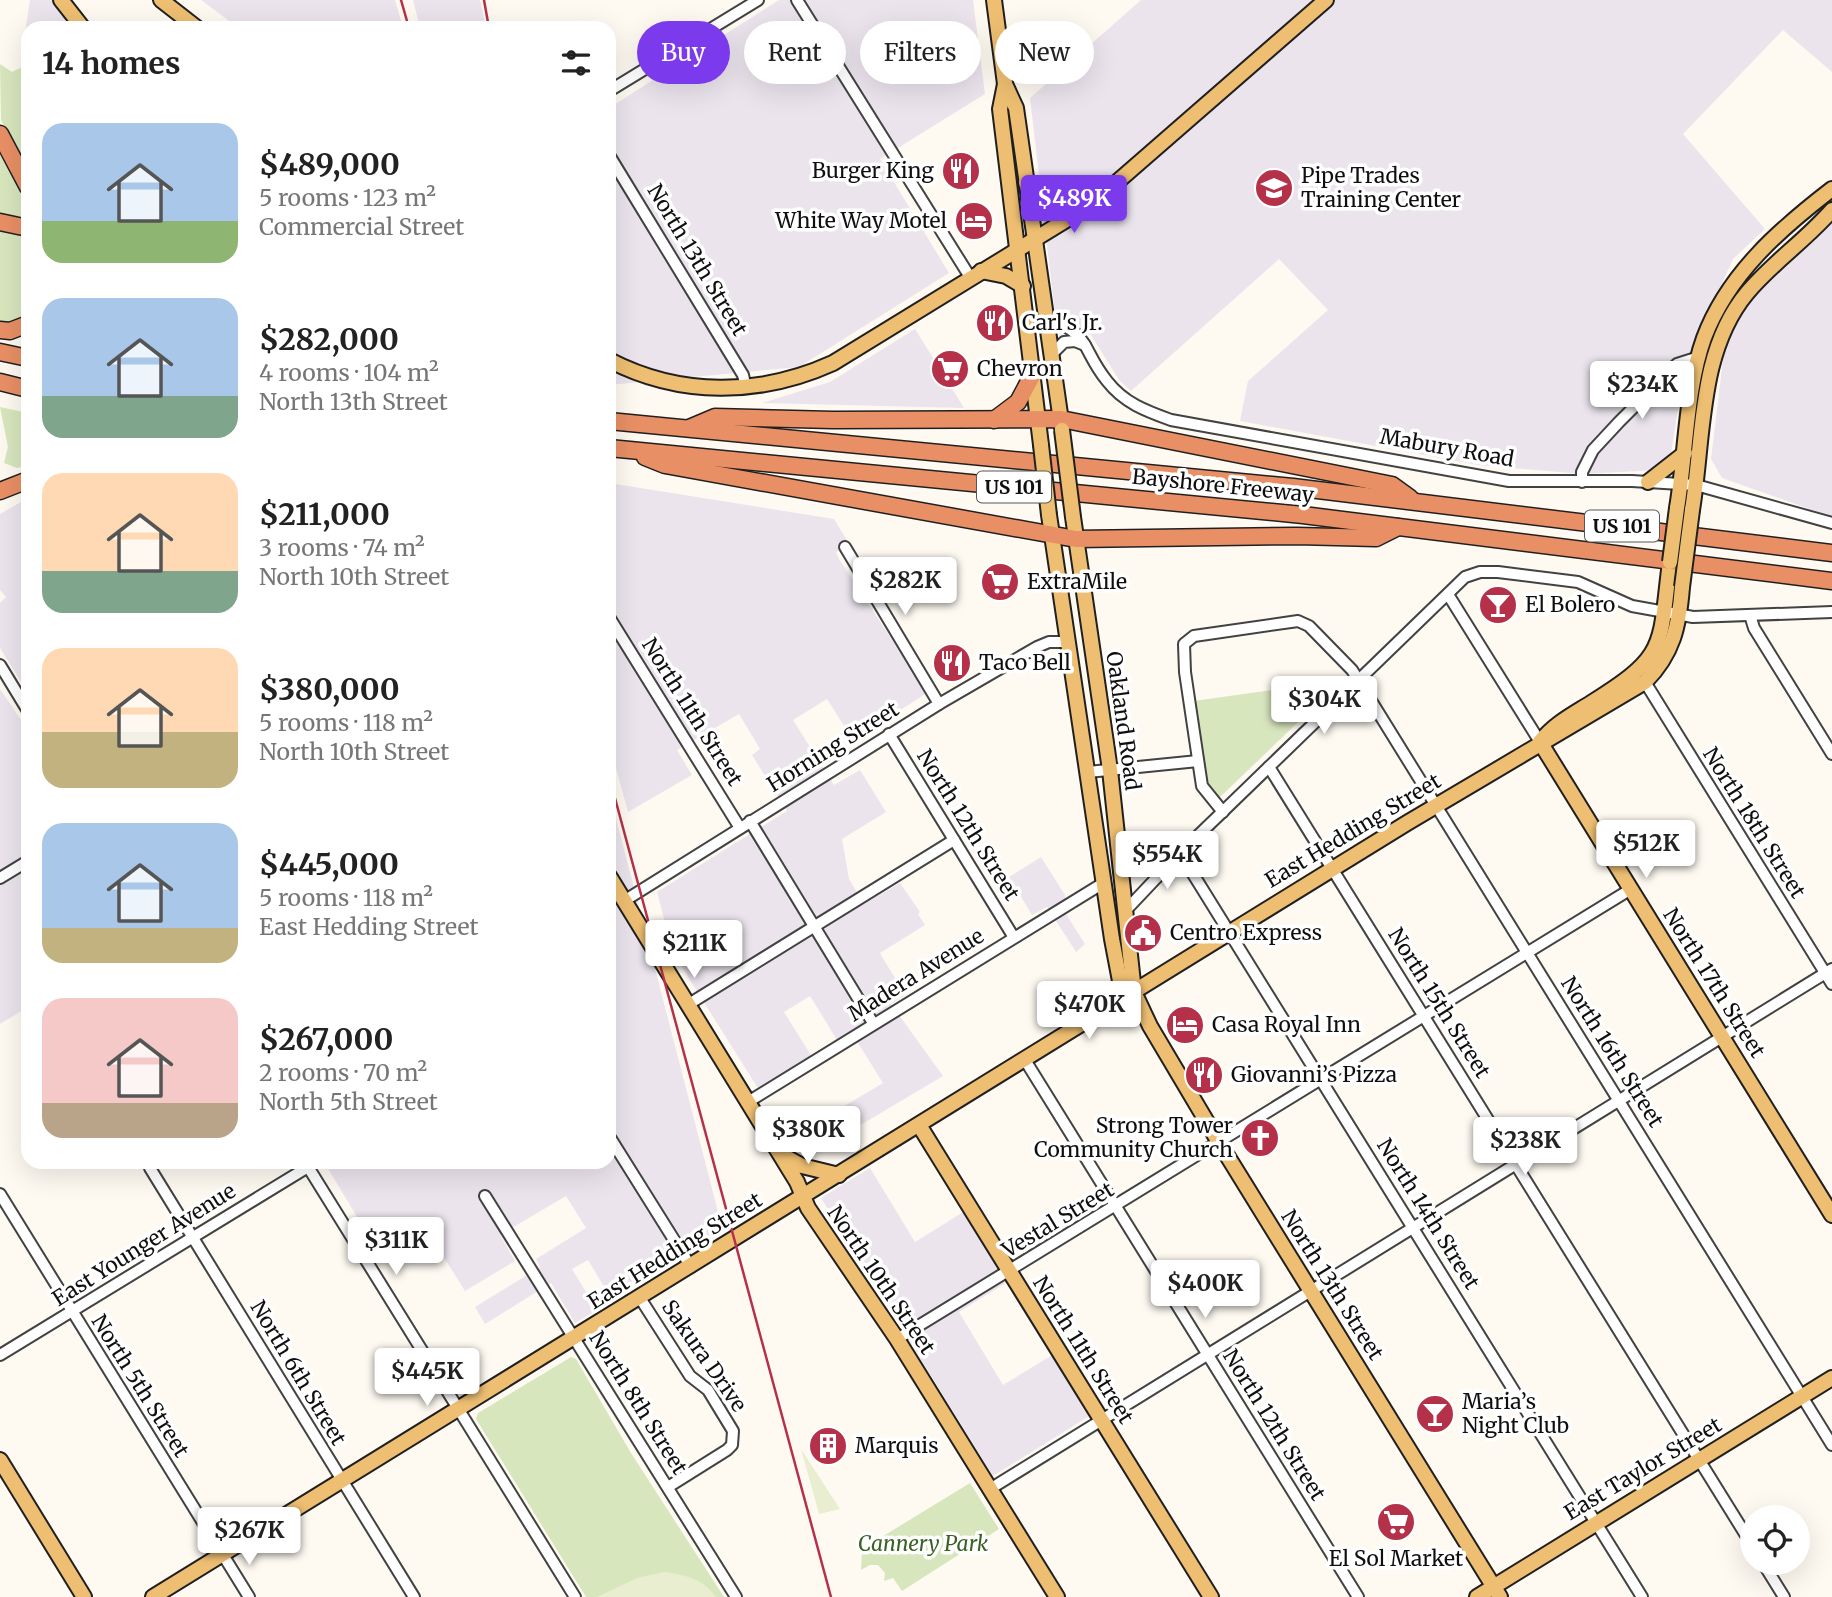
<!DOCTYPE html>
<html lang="en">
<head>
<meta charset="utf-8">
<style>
  body { margin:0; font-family:Merriweather,serif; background:#f2f2f2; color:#222; height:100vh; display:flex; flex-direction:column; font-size:26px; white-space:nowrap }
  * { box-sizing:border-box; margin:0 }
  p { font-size:23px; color:#767676 }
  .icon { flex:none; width:38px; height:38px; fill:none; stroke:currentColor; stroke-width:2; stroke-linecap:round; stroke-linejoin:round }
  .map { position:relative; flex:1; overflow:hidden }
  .sheet { position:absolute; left:21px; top:21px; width:595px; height:1148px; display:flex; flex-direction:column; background:#fff; border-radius:21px; box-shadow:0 7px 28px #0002 }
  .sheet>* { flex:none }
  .banner { position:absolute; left:637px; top:21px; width:665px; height:63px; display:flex; gap:14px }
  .controls { position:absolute; left:1740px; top:1505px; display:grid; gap:14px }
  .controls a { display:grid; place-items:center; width:70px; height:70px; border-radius:50%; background:#fff; box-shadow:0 7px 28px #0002; font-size:35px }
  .price { position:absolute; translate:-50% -60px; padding:0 16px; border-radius:7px; background:#fff; color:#222; font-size:23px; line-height:46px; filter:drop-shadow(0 2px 4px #0008) }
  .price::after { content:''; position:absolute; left:50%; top:42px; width:21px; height:16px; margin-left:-10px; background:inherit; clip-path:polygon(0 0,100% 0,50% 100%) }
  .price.selected { background:#7c3aed; color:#fff }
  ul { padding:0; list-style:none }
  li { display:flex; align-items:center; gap:21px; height:175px; padding:0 21px }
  li span { display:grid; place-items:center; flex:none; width:196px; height:140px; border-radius:21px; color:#555 }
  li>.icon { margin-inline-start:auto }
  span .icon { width:84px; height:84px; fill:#fffc; stroke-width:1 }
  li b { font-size:30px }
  h2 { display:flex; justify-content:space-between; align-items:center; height:84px; padding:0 21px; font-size:30px }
  .chip { padding:0 24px; border-radius:32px; background:#fff; box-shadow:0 7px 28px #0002; font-size:24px; line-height:63px }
  .chip.selected { background:#7c3aed; color:#fff }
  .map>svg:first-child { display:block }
  .industrial { fill:#ebe4ed }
  .green { fill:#d8e6be }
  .pitch { fill:#e8eecf }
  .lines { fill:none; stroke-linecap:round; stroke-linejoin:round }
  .minor-casing { stroke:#424242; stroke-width:14 }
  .major-casing { stroke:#202020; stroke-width:18 }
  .highway-casing { stroke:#202020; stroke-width:19 }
  .minor { stroke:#fff; stroke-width:10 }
  .major { stroke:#eebf72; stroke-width:14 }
  .highway { stroke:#e98f65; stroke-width:16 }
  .rail { stroke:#b53149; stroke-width:2.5 }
  .major-bridge-casing { stroke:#202020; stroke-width:18; stroke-linecap:butt }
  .major-bridge { stroke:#eebf72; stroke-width:14 }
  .labels { text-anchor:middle; stroke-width:7; stroke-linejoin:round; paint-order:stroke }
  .shield { fill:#fff; stroke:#575757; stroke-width:2 }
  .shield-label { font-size:19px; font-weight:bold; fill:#0f0f0f }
  .poi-label { font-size:21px; fill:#0f0f0f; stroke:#fff; text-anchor:start }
  .street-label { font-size:21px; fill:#0f0f0f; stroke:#fff }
  .park-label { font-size:21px; font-style:italic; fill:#396224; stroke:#fff }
</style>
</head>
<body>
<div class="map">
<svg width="1832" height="1597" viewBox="0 0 1832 1597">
  <rect width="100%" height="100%" fill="#fefaf2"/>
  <g class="industrial">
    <path d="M30,0H52L70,28H28V63L24,39Z"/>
    <path d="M201,0H395L403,28H235L236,26Z"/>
    <path d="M413,0H480L486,28H420Z"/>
    <path d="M779,0H973L985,94L880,159L949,273L799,367L609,385V108Z"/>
    <path d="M1141,0H1832V72L1783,30L1683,134L1765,229L1733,259L1685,364L1671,454L1659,470L1582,474L1478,465L1240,421L1248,381L1328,310L1279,259L1131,391L1119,380L1091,335L1055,314L1030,98Z"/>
    <path d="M1832,223V517L1722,478L1711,459L1726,335L1743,308Z"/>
    <path d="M915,329L964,408L762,403L830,382Z"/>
    <path d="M609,483L834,519L850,545L836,552L839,559L927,693L853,740L827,699L793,720L834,785L860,770L886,812L842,839L849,879L864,904L900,883L920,912L918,914L925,925L880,953L905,995L891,1004L943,1076L864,1123L848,1129L836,1111L883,1083L851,1032L837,1040L810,996L784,1012L812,1057L759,1090L673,953L657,892L787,811L752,755L760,749L739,714L677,750L692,775L628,812L609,742Z"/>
    <path d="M28,498V693L0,648V603L6,597L0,590V514Z"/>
    <path d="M0,689L28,730V1007L0,1024Z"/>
    <path d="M609,791L723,1231L612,1300L588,1260L572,1269L597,1310L575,1323L551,1283L485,1324L475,1307L540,1267L536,1259L586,1228L566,1196L500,1235L515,1261L465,1291L421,1221L376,1248L324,1162H609Z"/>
    <path d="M1041,857L1065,895L1066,914L1085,944L1076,952L1047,907L1032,915L1009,877Z"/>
    <path d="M870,1168L915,1242L965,1211L1009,1281L959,1312L1003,1385L1054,1354L1091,1415L993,1476L821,1198Z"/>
  </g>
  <g class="green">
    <path d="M0,64L12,72L26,65L28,176L1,120Z"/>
    <path d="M0,155L28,203V217L0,215Z"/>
    <path d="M0,230H13L28,235V316L19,322L0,323Z"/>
    <path d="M0,407L28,413V465L17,468L4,463L8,447Z"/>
    <path d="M1342,680L1217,800L1207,789L1194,701Z"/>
    <path d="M571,1357L576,1359L631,1453L724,1597H586L476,1419L478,1413Z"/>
    <path d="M970,1483L999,1529L902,1591L893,1578L884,1581L885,1573L878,1565H870L861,1570L862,1549Z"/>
  </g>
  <g class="pitch">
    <path d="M801,1449L840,1509L819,1514Z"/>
    <path d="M664,1572C686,1575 703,1579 716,1597H597L637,1578Z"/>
  </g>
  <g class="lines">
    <defs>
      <g id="minor">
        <path d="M797,0L970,277"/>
        <path d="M609,91L758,0"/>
        <path d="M609,155L743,375L746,388"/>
        <path d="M1046,317C1093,336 1080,347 1107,381C1124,403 1146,411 1171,420L1509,481H1632L1696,485L1832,523"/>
        <path d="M1052,354L1064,342L1075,341L1085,345"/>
        <path d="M1582,482V472L1593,450L1619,422L1677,364L1699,357"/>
        <path d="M845,547L939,704"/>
        <path d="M1449,596L1540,742"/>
        <path d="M1750,615L1754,628L1832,754"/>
        <path d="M609,617L740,828"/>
        <path d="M0,665L28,711"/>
        <path d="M1645,682L1832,984"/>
        <path d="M889,734L1013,936"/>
        <path d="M1269,767L1752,1545"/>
        <path d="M1088,772L1198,761"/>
        <path d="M1223,812L1202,786L1185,672L1184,644L1194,636L1298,621L1309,626L1352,670L1832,1445"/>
        <path d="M750,821L873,1023"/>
        <path d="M1180,853L1642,1597"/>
        <path d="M0,878L28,861"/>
        <path d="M624,901L939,704L1037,647L1049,642H1069"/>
        <path d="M1127,909L1180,853L1465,577L1480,572H1498L1578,582L1632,606L1693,617L1832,612"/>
        <path d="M689,1004L954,840"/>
        <path d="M1025,1060L1358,1597"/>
        <path d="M748,1102L1105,882"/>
        <path d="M609,1136L691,1267"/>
        <path d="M305,1162L575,1597"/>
        <path d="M150,1168L414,1597"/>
        <path d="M0,1194L249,1597"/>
        <path d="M485,1196L736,1597"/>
        <path d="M640,1298L690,1376L708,1390L733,1431L732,1445L727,1450L668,1487"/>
        <path d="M897,1339L1631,889"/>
        <path d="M0,1355L308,1167"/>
        <path d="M990,1489L1832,969"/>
        <path d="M1763,1563L1784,1597"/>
      </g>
      <g id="major">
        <path d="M61,0L83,28"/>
        <path d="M161,0L197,28"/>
        <path d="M994,0L1005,84L1016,108L1062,428"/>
        <path d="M1005,84L1000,109L1041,445"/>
        <path d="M1026,183L1050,206L1081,209"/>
        <path d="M981,271L1006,276L1023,286"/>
        <path d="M609,360C680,397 760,396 833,363L1071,217L1109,189L1326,0"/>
        <path d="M1648,482L1685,453"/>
        <path d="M1677,508C1686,454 1686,388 1704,338C1728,274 1780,229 1832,189"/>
        <path d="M1692,510C1704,438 1698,352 1747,293C1772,263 1806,240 1832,210"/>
        <path d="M1049,515L1112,939L1120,981L1134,992"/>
        <path d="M1073,517L1110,770L1134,992L1150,1026L1220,1144L1500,1597"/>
        <path d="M1540,742L1832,1215"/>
        <path d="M1540,742C1554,724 1572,715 1591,703C1668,655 1659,648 1670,562"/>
        <path d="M609,876L797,1182L808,1208L897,1339L1057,1597"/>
        <path d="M919,1125L1211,1597"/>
        <path d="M782,1155L802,1166L839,1175"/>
        <path d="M0,1460L84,1597"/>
        <path d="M153,1597L1407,823L1645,682C1673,654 1679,626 1682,587"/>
        <path d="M1477,1597L1832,1378"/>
      </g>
      <g id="highway">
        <path d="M0,134L28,187"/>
        <path d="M0,222L28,228"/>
        <path d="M0,330L10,331L28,324"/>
        <path d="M0,352L28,358"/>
        <path d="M0,382L28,389"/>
        <path d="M994,420L1018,402L1033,374"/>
        <path d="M609,421L1293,487L1832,553"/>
        <path d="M689,428L715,417L833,420L1061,419L1392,485L1410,498"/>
        <path d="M609,448L1303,515L1832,581"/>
        <path d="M645,457L665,465L1076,539L1297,536L1376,538L1398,527"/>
        <path d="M0,491L28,480"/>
      </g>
    </defs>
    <use href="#minor" class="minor-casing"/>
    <use href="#major" class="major-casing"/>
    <use href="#highway" class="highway-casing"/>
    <use href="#minor" class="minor"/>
    <use href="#major" class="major"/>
    <use href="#highway" class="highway"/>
    <g class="rail">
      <path d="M401,0L409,28"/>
      <path d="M484,0L489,28"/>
      <path d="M609,776L831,1597"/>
    </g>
    <defs>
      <g id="major-bridge">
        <path d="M1062,430L1073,517"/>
        <path d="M1041,445L1049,515"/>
        <path d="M1670,562L1677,508"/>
        <path d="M1682,587L1692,510"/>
      </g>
    </defs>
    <use href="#major-bridge" class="major-bridge-casing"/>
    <use href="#major-bridge" class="major-bridge"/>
  </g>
  <defs>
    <symbol id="restaurant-disc" viewBox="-11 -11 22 22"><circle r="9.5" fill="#b53149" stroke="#fff"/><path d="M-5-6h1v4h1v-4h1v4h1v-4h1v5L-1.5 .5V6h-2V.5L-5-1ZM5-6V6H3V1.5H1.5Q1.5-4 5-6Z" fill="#fff"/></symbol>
    <symbol id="school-disc" viewBox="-11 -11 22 22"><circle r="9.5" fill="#b53149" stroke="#fff"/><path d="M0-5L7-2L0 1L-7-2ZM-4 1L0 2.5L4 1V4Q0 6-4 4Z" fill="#fff"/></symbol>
    <symbol id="hotel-disc" viewBox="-11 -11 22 22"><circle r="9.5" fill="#b53149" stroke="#fff"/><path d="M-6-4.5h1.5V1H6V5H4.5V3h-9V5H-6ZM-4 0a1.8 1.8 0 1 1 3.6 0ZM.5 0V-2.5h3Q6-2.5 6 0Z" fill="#fff"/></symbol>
    <symbol id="supermarket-disc" viewBox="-11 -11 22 22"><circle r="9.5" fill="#b53149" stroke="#fff"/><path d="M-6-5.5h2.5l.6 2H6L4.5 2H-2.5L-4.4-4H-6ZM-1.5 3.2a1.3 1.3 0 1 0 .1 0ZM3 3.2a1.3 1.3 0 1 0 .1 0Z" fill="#fff"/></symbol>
    <symbol id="bar-disc" viewBox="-11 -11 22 22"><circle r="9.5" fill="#b53149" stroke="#fff"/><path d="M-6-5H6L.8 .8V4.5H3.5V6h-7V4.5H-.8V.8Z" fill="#fff"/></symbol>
    <symbol id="civic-disc" viewBox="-11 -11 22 22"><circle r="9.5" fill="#b53149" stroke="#fff"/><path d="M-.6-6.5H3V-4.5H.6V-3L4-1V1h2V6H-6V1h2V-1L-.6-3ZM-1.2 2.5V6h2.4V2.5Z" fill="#fff"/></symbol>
    <symbol id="church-disc" viewBox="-11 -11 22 22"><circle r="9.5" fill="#b53149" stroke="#fff"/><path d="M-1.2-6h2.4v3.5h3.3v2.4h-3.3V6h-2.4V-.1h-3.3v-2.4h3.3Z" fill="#fff"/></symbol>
    <symbol id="building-disc" viewBox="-11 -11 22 22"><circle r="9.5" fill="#b53149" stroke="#fff"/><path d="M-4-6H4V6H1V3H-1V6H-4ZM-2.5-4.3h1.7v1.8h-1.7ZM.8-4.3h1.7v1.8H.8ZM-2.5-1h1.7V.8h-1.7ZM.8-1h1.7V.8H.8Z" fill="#fff"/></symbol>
  </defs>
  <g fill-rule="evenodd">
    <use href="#restaurant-disc" x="939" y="149" width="44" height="44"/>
    <use href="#school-disc" x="1252" y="166" width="44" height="44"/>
    <use href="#hotel-disc" x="952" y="199" width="44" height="44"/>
    <use href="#restaurant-disc" x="973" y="301" width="44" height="44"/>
    <use href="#supermarket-disc" x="928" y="347" width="44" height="44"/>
    <use href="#supermarket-disc" x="978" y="560" width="44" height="44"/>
    <use href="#bar-disc" x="1476" y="583" width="44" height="44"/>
    <use href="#restaurant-disc" x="930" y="641" width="44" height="44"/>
    <use href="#civic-disc" x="1121" y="911" width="44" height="44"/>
    <use href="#hotel-disc" x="1163" y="1003" width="44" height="44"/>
    <use href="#restaurant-disc" x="1182" y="1053" width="44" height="44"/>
    <use href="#church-disc" x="1238" y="1116" width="44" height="44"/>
    <use href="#bar-disc" x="1413" y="1392" width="44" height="44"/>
    <use href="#building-disc" x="806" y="1424" width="44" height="44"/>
    <use href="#supermarket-disc" x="1374" y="1500" width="44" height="44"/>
  </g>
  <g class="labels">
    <g class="shield">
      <rect x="977" y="471.5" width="74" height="31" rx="5"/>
      <rect x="1585" y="510.5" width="74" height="31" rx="5"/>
    </g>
    <g class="shield-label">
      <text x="1014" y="494">US 101</text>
      <text x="1622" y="533">US 101</text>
    </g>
    <g class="poi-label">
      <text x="934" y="178" text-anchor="end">Burger King</text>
      <text x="1301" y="183">Pipe Trades<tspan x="1301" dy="24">Training Center</tspan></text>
      <text x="947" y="228" text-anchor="end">White Way Motel</text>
      <text x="1022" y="330">Carl's Jr.</text>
      <text x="977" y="376">Chevron</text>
      <text x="1027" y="589">ExtraMile</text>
      <text x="1525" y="612">El Bolero</text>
      <text x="979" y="670">Taco Bell</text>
      <text x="1170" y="940">Centro Express</text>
      <text x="1212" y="1032">Casa Royal Inn</text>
      <text x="1231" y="1082">Giovanni’s Pizza</text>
      <text x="1233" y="1133" text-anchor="end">Strong Tower<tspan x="1233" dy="24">Community Church</tspan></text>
      <text x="1462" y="1409">Maria’s<tspan x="1462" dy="24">Night Club</tspan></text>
      <text x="855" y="1453">Marquis</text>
      <text x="1396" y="1566" text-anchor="middle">El Sol Market</text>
    </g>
    <g class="street-label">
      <text transform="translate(697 260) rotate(59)" y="7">North 13th Street</text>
      <text transform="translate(1447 448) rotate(10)" y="7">Mabury Road</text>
      <text transform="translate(1223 486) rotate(6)" y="7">Bayshore Freeway</text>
      <text transform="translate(692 712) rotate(58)" y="7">North 11th Street</text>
      <text transform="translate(1123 721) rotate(82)" y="7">Oakland Road</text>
      <text transform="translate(833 747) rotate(-32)" y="7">Horning Street</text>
      <text transform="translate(1754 823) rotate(58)" y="7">North 18th Street</text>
      <text transform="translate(968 825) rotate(58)" y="7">North 12th Street</text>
      <text transform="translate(1353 831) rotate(-31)" y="7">East Hedding Street</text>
      <text transform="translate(916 975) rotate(-32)" y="7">Madera Avenue</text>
      <text transform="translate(1714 983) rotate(58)" y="7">North 17th Street</text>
      <text transform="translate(1439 1003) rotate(58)" y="7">North 15th Street</text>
      <text transform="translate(1612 1052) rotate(58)" y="7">North 16th Street</text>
      <text transform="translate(1428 1214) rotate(58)" y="7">North 14th Street</text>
      <text transform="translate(1058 1220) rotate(-31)" y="7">Vestal Street</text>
      <text transform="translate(144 1245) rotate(-32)" y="7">East Younger Avenue</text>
      <text transform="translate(675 1251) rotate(-32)" y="7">East Hedding Street</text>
      <text transform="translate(881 1280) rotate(56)" y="7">North 10th Street</text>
      <text transform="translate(1332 1285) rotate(58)" y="7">North 13th Street</text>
      <text transform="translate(1083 1350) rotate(58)" y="7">North 11th Street</text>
      <text transform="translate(704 1356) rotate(55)" y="7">Sakura Drive</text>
      <text transform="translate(298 1373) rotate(59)" y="7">North 6th Street</text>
      <text transform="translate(140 1386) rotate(58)" y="7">North 5th Street</text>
      <text transform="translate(638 1403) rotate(58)" y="7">North 8th Street</text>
      <text transform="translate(1274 1425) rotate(58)" y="7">North 12th Street</text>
      <text transform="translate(1643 1469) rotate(-31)" y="7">East Taylor Street</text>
    </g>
    <g class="park-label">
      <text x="923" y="1551">Cannery Park</text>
    </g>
  </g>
</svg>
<div class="controls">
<a><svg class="icon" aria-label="locate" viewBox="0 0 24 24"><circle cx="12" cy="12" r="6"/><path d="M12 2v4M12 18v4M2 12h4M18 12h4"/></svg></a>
</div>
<b class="price selected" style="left:1074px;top:235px">$489K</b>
<b class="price" style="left:1642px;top:421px">$234K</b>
<b class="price" style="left:905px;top:617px">$282K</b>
<b class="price" style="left:1324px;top:736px">$304K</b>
<b class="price" style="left:1646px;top:880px">$512K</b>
<b class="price" style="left:1167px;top:891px">$554K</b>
<b class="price" style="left:694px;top:980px">$211K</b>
<b class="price" style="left:1089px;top:1041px">$470K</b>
<b class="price" style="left:808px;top:1166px">$380K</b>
<b class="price" style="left:1525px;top:1177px">$238K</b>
<b class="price" style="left:396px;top:1277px">$311K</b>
<b class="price" style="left:1205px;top:1320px">$400K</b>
<b class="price" style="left:427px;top:1408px">$445K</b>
<b class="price" style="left:249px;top:1567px">$267K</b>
<div class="banner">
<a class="chip selected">Buy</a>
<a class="chip">Rent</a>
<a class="chip">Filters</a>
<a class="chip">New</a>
</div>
<section class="sheet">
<h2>14 homes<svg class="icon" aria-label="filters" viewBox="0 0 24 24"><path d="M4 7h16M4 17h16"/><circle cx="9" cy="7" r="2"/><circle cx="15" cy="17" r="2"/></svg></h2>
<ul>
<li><span style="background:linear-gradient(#a9c7e8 70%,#8fb573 0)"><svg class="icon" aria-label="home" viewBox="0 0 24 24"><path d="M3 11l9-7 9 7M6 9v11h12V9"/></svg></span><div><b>$489,000</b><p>5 rooms · 123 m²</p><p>Commercial Street</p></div></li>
<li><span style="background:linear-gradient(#a9c7e8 70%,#7fa58c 0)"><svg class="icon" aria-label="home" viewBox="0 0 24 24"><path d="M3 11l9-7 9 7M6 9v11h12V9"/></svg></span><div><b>$282,000</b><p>4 rooms · 104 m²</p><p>North 13th Street</p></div></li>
<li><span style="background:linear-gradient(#ffd9b3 70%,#7fa58c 0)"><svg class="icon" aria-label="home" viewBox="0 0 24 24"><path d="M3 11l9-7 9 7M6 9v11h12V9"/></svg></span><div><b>$211,000</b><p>3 rooms · 74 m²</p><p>North 10th Street</p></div></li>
<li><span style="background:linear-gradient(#ffd9b3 60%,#c2b280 0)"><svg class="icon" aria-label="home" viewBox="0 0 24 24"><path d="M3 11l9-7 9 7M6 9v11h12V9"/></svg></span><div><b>$380,000</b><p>5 rooms · 118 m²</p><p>North 10th Street</p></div></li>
<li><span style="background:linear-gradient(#a9c7e8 75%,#c2b280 0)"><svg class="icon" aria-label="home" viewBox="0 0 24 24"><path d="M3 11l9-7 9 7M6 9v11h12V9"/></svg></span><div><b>$445,000</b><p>5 rooms · 118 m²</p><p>East Hedding Street</p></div></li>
<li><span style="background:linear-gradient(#f6c9c9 75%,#b9a48a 0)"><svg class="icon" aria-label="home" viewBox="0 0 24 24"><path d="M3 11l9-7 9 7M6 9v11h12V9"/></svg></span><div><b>$267,000</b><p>2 rooms · 70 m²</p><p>North 5th Street</p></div></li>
</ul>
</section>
</div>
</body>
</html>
